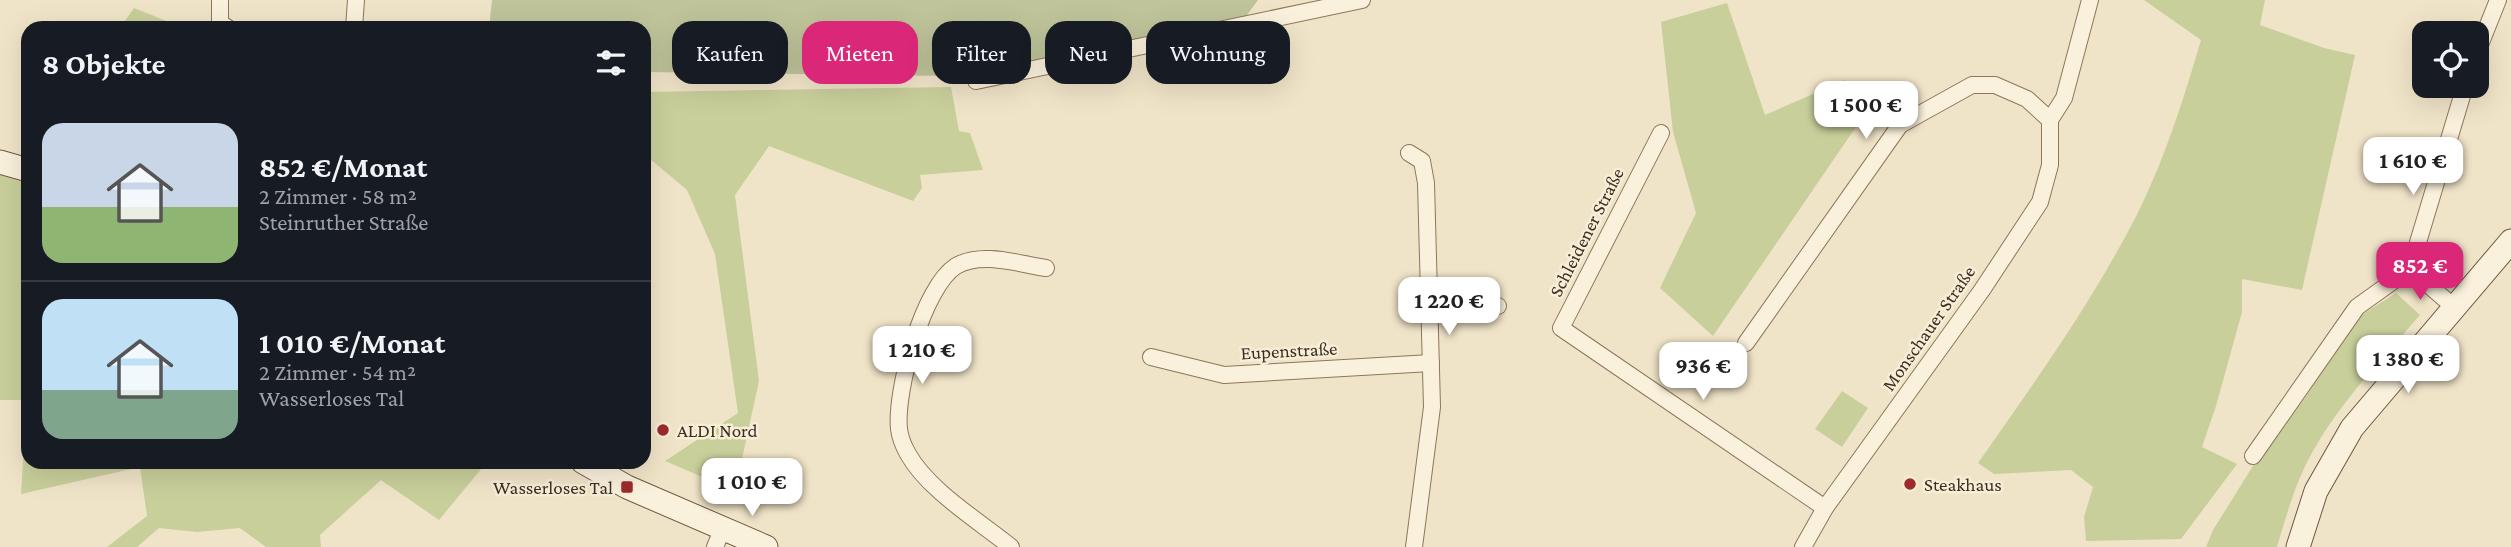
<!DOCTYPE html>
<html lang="de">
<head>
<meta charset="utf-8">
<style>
  body { margin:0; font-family:"Crimson Pro",serif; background:#242831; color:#f1f3f6; height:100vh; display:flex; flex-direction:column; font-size:26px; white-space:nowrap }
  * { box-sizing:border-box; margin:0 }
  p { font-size:23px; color:#9ea1a6 }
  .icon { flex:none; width:38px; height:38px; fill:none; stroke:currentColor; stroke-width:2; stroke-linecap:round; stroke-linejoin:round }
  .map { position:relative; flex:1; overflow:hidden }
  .sheet { position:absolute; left:21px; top:21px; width:630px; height:448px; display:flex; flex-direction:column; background:#171b24; border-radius:21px; box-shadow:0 7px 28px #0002 }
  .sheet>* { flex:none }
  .banner { position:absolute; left:672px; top:21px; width:665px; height:63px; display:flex; gap:14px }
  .tools { position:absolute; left:2412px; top:21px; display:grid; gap:14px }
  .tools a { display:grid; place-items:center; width:77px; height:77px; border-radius:14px; background:#171b24; box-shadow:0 7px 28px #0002; font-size:35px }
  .price { position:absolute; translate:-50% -60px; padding:0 16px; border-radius:14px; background:#fff; color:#222; font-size:23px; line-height:46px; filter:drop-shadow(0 2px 4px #0008) }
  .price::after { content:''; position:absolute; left:50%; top:42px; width:21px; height:16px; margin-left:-10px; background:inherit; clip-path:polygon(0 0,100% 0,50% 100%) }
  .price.active { background:#db2777; color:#fff }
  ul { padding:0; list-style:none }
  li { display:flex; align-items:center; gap:21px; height:175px; padding:0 21px }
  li+li { border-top:2px solid #363941 }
  li span { display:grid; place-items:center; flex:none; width:196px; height:140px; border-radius:21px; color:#555 }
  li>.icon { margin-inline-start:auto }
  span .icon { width:84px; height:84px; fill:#fffc; stroke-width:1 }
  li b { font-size:30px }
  h2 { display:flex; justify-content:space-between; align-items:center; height:84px; padding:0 21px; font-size:30px }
  .pill { padding:0 24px; border-radius:21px; background:#171b24; box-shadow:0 7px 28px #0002; font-size:24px; line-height:63px }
  .pill.active { background:#db2777; color:#fff }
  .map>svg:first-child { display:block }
  .green { fill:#c9cf9b }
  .cemetery { fill:#bfc49a }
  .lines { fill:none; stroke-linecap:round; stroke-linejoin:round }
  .street-casing { stroke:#8d765c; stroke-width:18 }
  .secondary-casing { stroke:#6f573f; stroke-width:25 }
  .street { stroke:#faf1dc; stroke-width:16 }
  .secondary { stroke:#faf1dc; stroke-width:23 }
  .poi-dot { fill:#9e2a2b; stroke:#f7eed8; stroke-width:2.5 }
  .labels { text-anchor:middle; stroke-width:5; stroke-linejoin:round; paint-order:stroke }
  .street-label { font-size:19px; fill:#3d2e20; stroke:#f7eed8 }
  .poi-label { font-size:19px; fill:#3d2e20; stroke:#f7eed8; text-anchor:start }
</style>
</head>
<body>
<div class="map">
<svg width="2511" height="547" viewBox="0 0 2511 547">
  <rect width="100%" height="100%" fill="#f0e4c8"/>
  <g class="green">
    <path d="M2144,0H2265L2260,25L2324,48L2355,55L2302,290L2242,279V312L2216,406L2202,447L2237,464L2181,539L2086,541L2084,517L2093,487L2071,470L1994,474L1978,463C2029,390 2081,318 2124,239C2159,177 2181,108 2201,40Z"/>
    <path d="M1727,3L1765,115L1845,80L1860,121L1713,336L1660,288L1696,213L1673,132L1661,22Z"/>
    <path d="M134,8L184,28H120Z"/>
    <path d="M951,87L959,131L970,133L983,170L920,175L922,188L913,201L769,146L735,195L759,381L735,491L665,461L738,413L715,254L687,190L644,154V92Z"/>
    <path d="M0,162L28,170V462H487L439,520L381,480L320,535L321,547H266L240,528L197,532L159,528L137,547H107L147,516L140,467L21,494L27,400H0Z"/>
    <path d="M2396,293L2420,315C2384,357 2344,398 2316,446C2297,477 2287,513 2277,547H2206L2213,530L2256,461L2305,398L2350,328L2363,314Z"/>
    <path d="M1842,391L1868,408L1842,447L1815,429Z"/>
  </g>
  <path class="cemetery" d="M492,0H1258L1241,23L952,76L644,72V28H489Z"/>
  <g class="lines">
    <defs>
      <g id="street">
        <path d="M220,0V23L228,28"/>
        <path d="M354,28L356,0"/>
        <path d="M2476,55L2498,0"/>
        <path d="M976,81L1362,0"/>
        <path d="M1661,133L1561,328L1825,508"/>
        <path d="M1409,153L1422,161L1426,183L1432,407L1414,547"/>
        <path d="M2410,269L2454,307"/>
        <path d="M1429,306H1498"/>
        <path d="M1746,343L1900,125L1972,85H1995L2027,99L2050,120"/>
        <path d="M1151,357L1224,375L1431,363"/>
        <path d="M2253,456L2357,307L2410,269L2465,86"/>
        <path d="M715,547L722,530"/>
        <path d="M1011,547C979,521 928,490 908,454C904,447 900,437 899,429C895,391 923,287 956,266C982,251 1019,264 1046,268"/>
        <path d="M1803,547L1825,508L1982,290L2040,202L2050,165V120L2064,98L2090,0"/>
      </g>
      <g id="secondary">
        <path d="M0,162L28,170"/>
        <path d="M583,462L627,487L766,547"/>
        <path d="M2298,547L2316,491L2352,428L2511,241"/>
      </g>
    </defs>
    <use href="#street" class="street-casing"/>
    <use href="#secondary" class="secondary-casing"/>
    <use href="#street" class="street"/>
    <use href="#secondary" class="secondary"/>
  </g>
  <g class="poi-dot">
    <circle cx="663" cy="430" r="7"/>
    <circle cx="1910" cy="484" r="7"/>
    <rect x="620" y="480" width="14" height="14" rx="3.5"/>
  </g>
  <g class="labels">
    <g class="street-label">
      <text transform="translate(1586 232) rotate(-63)" y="7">Schleidener Straße</text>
      <text transform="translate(1928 328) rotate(-55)" y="7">Monschauer Straße</text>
      <text transform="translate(1289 350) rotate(-3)" y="7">Eupenstraße</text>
    </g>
    <g class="poi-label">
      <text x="677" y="437">ALDI Nord</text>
      <text x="1924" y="491">Steakhaus</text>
      <text x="613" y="494" text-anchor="end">Wasserloses Tal</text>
    </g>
  </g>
</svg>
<div class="tools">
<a><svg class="icon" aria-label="locate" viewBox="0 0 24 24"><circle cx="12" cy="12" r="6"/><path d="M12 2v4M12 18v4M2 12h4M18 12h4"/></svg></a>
</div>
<b class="price" style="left:1866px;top:141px">1 500 €</b>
<b class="price" style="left:2413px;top:197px">1 610 €</b>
<b class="price active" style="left:2420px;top:302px">852 €</b>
<b class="price" style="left:1449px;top:337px">1 220 €</b>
<b class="price" style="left:922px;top:386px">1 210 €</b>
<b class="price" style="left:2408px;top:395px">1 380 €</b>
<b class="price" style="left:1703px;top:402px">936 €</b>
<b class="price" style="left:752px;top:518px">1 010 €</b>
<div class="banner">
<a class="pill">Kaufen</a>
<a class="pill active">Mieten</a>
<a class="pill">Filter</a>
<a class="pill">Neu</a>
<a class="pill">Wohnung</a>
</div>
<section class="sheet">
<h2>8 Objekte<svg class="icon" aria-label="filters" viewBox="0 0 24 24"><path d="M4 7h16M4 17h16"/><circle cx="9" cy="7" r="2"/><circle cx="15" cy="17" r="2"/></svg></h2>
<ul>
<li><span style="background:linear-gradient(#c9d6e8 60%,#8fb573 0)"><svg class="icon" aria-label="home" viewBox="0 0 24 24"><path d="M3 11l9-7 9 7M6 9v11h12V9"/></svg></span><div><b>852 €/Monat</b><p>2 Zimmer · 58 m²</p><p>Steinruther Straße</p></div></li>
<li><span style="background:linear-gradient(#bfe0f5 65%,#7fa58c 0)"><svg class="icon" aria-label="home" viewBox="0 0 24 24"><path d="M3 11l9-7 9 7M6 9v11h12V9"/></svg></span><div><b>1 010 €/Monat</b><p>2 Zimmer · 54 m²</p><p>Wasserloses Tal</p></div></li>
</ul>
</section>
</div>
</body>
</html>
